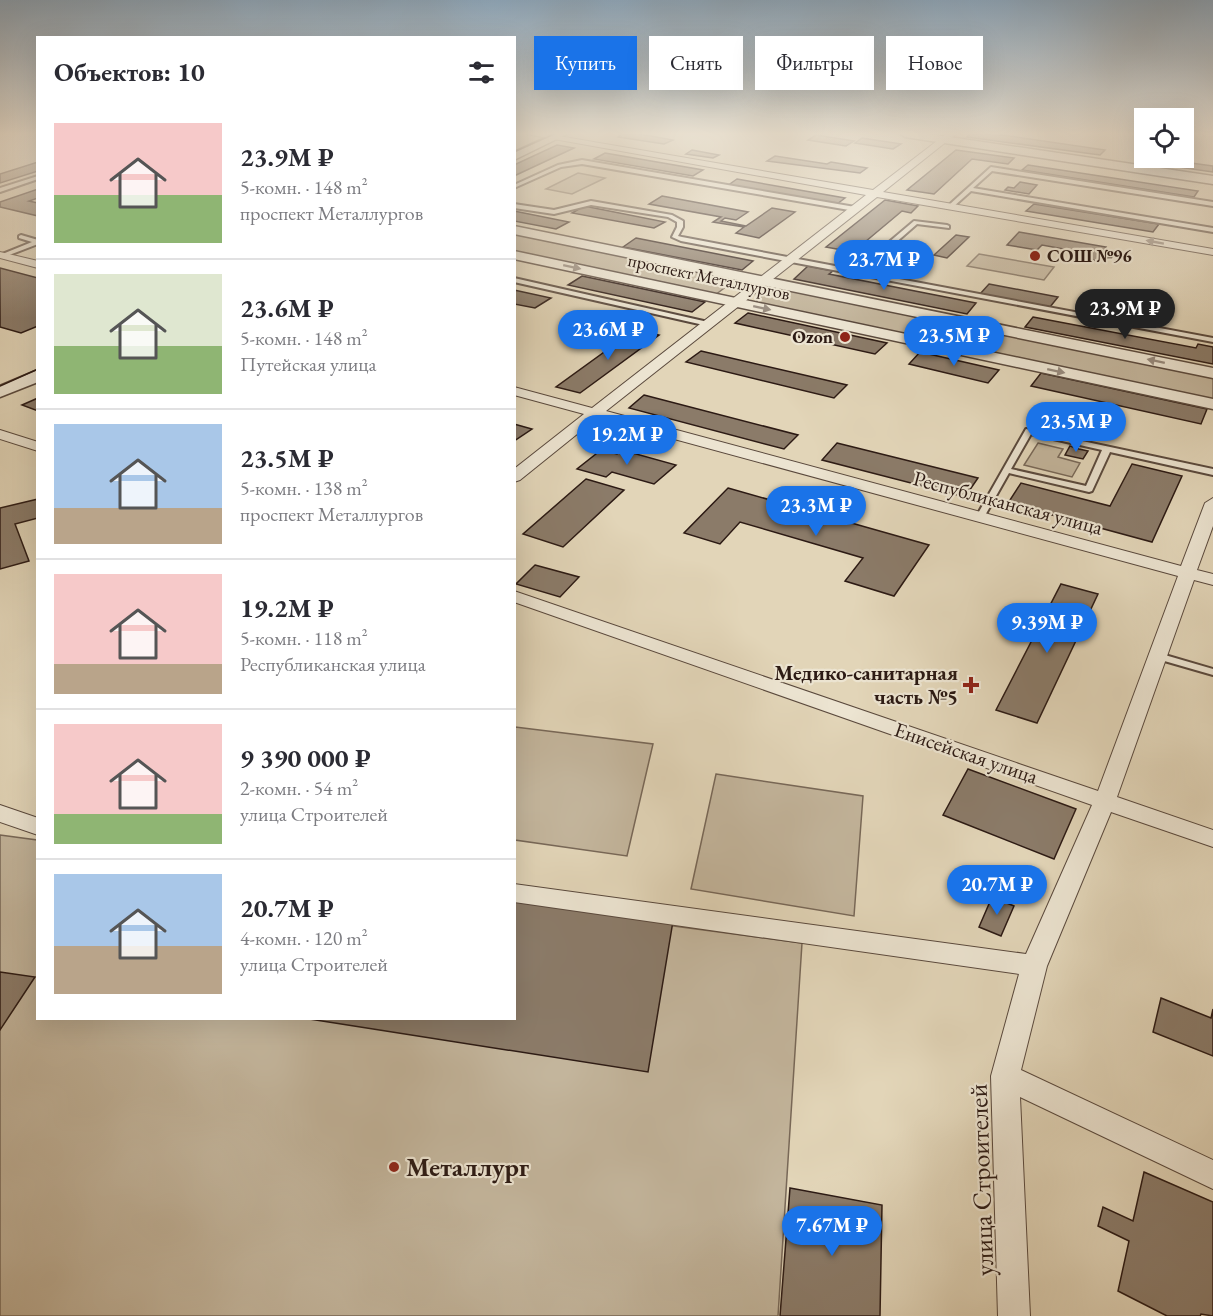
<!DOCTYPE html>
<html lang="ru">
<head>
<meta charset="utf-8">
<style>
  body { margin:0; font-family:"EB Garamond",serif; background:#f7f7f7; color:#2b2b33; height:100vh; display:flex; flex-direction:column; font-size:22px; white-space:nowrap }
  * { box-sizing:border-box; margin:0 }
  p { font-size:20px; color:#7c7c81 }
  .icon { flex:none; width:33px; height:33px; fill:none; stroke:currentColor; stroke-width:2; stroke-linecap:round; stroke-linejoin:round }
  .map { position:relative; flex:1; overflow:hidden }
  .drawer { position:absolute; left:36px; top:36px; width:480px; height:984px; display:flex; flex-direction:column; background:#fff; border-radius:0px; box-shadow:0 6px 24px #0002 }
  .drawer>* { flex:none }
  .hud { position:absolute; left:534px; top:36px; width:570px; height:54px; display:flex; gap:12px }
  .buttons { position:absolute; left:1134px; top:108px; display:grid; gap:12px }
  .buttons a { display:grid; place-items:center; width:60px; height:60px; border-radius:0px; background:#fff; box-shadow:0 6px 24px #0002; font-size:30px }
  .price { position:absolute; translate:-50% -51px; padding:0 14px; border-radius:21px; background:#1a73e8; color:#fff; font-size:20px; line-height:39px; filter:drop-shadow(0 2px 3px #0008) }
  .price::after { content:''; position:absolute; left:50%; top:36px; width:18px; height:14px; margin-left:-9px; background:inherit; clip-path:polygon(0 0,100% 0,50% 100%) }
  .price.selected { background:#222; color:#fff }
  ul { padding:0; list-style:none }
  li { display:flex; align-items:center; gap:18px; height:150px; padding:0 18px }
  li+li { border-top:2px solid #e1e1e2 }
  li span { display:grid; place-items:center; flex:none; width:168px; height:120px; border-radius:0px; color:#555 }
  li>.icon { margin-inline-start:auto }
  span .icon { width:72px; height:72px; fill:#fffc; stroke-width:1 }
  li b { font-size:26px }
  h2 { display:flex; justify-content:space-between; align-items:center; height:72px; padding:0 18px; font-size:26px }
  .chip { padding:0 21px; border-radius:0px; background:#fff; box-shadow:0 6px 24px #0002; font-size:21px; line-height:54px }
  .chip.selected { background:#1a73e8; color:#fff }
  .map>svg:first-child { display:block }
  .green { fill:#c3b59c; stroke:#786858; stroke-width:1.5 }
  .building { fill:#8b7b69; stroke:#2c1a14; stroke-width:1.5 }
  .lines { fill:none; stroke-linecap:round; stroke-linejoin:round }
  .service-casing { stroke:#5a493d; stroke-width:4 }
  .minor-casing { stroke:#5a493d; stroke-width:2 }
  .tertiary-casing { stroke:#5a493d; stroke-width:3 }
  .service { fill:#ece4d1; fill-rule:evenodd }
  .minor { fill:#ece4d1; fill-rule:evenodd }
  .tertiary { fill:#ece4d1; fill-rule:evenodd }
  .tram { stroke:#2c1a14; stroke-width:1.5 }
  .oneway { fill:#96897c }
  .poi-dot { fill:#8f2418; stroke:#ece4d1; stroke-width:2 }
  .labels { text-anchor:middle; stroke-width:4.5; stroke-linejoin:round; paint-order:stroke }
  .far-poi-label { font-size:18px; font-weight:bold; fill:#2c1a14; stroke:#ece4d1; text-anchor:start }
  .far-street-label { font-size:18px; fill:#2c1a14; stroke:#ece4d1 }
  .street-label { font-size:21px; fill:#2c1a14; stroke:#ece4d1 }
  .poi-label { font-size:21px; font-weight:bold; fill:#2c1a14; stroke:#ece4d1; text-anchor:end }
  .near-poi-label { font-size:26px; font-weight:bold; fill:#2c1a14; stroke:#ece4d1; text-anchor:start }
  .near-street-label { font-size:26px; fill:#2c1a14; stroke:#ece4d1 }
</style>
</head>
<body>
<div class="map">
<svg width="1213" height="1316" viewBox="0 0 1213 1316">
  <rect width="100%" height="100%" fill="#e2d5b8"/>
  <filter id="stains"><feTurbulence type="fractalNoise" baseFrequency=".00333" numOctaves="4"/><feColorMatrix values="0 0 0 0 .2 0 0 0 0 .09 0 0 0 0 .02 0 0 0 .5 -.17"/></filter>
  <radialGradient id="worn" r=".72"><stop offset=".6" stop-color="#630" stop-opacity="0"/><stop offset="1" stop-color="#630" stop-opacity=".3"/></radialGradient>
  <g class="green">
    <path d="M578,173L605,178L572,194L546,189Z"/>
    <path d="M515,231L739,277L715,295L515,252Z"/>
    <path d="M979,254L1054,267L1044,280L967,266Z"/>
    <path d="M774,286L1213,376V400L755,302Z"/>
    <path d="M1038,443L1063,449L1058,457L1080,463L1072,477L1024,465Z"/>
    <path d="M515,727L653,744L627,856L515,840Z"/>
    <path d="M716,774L863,796L854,916L691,889Z"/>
    <path d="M0,835L37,840L38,1018H514L515,905L802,943L778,1316H0Z"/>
  </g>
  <g class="building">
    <path d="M621,134H640L673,140L664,144L618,137Z"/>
    <path d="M970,134H995L1105,150L1100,155L967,137Z"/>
    <path d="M816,135L854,141L846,146L808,140Z"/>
    <path d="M862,138L901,144L893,149L855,143Z"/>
    <path d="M557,145L574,148L514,176V165Z"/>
    <path d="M692,150L719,155L713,158L686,154Z"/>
    <path d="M956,150L1014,158L1008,164L972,159L934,194L907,190Z"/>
    <path d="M605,153L703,170L693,176L594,159Z"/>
    <path d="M775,156L827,164L831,162L867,168L860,173L767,161Z"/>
    <path d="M1140,156L1213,166V172L1136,161Z"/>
    <path d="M38,162V171L0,183V174Z"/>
    <path d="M1028,165L1198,191L1194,197L1022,170Z"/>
    <path d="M737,179L845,198L837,204L727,186Z"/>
    <path d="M1020,182L1037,185L1029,194L1005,190L1008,187L1014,188Z"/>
    <path d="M38,189V198L29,201L38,203V216L0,207V202Z"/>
    <path d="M662,196L748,212L736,220L725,218L721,221L746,226L772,208L795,212L759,238L736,233L744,227L713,222L721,217L649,204Z"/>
    <path d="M885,200L918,206L911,213L902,211L853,252L826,247Z"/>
    <path d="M1034,204L1159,224L1153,232L1026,211Z"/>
    <path d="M584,206L665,222L654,228L572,213Z"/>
    <path d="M514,211L569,222L556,229L514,221Z"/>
    <path d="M1019,232L1106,247L1097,261L1071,256L1075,251L1042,245L1037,250L1007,245Z"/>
    <path d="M956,235L969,237L947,258L934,255Z"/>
    <path d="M636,238L753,261L742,270L623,247Z"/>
    <path d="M808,266L833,271L829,274L976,303L967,314L794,279Z"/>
    <path d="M0,268L38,278V326L21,333L0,327Z"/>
    <path d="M582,276L705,302L692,312L568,285Z"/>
    <path d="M989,284L1058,297L1050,307L980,294Z"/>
    <path d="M514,290L551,298L535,308L514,304Z"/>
    <path d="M748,313L887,343L875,354L735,323Z"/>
    <path d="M1033,317L1196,348L1198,344L1213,347V364L1025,327Z"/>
    <path d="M636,329L659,335L580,393L556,387Z"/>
    <path d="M701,351L847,385L834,398L686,362Z"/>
    <path d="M920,352L999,370L988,383L909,364Z"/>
    <path d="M1041,373L1207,409L1201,424L1031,386Z"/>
    <path d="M644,395L798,435L784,449L629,408Z"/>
    <path d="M38,398V411L22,405Z"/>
    <path d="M514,424L532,429L514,441Z"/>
    <path d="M837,443L978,478L965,497L822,460Z"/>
    <path d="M1070,446L1079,449L1088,451L1083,459L1065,455Z"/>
    <path d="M601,450L617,454L622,450L676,465L654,484L612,472L606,477L577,469Z"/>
    <path d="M1132,464L1182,476L1152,542L1008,503L1021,483L1110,506Z"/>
    <path d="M586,479L624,490L563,547L523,534Z"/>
    <path d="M728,488L929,545L894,596L845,581L863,558L740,522L720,544L684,533Z"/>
    <path d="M38,499V518L15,524L29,561L0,569V508Z"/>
    <path d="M535,565L579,577L560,597L516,584Z"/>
    <path d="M1061,584L1098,594L1037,723L996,710Z"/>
    <path d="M968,769L1076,809L1054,859L943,815Z"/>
    <path d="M514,893L674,915L648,1072L303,1018H514Z"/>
    <path d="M992,897L1014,906L1001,936L979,927Z"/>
    <path d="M0,972L35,977L0,1030Z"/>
    <path d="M1161,998L1211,1018L1213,1009V1056L1153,1032Z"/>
    <path d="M1144,1172L1213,1202V1316L1201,1314L1200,1316H1167L1118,1291L1129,1241L1098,1226L1103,1207L1133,1221Z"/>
    <path d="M790,1188L882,1205L880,1316H780Z"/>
  </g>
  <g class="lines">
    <defs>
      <g id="service">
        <path d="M582,160L855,207L858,209L855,211L582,164L561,167L514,188V185L558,165Z"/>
        <path d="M991,167L1213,202V206L992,171L973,188L1213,228V232L971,191L953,207H949V205Z"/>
        <path d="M38,176V179L0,192V188Z"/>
        <path d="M591,201L672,215L683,221V227L678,236L682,237L856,270L914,221L947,225L949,226V228L917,224L862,272L1213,338V342L681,241L672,237L677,227V222L668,217L591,205L554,214L514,208V204L554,210Z"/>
        <path d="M21,235L38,240V244L4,257H0V255L32,242L19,238V236Z"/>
        <path d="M514,278L708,322L711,324L708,326L514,282Z"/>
        <path d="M1026,429L1213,469V475L1110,452L1092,491L1089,492L1009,473L983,519H977L976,517ZM1031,434L1102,450L1086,486L1011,469Z"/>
        <path d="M1158,653L1213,669V675L1154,658L1153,656L1154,654Z"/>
      </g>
      <g id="minor">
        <path d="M526,134H547L873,190L946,134H956L883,192L1213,249V255L877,197L606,411L1181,566L1205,503L1213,498V526L1197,570L1213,574V585L1194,580L1117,797L1213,830V847L1111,812L1047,966L1021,1070L1213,1160V1189L1020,1097L1030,1316H998L991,1076L1019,974L514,902V884L1026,954L1092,805L514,602V591L1098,791L1178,576L597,418L520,480L514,482V469L584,414L514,395V387L592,408L866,195Z"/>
        <path d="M0,252L38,261V268L0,258Z"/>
        <path d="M0,430L38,442V451L0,439Z"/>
        <path d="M0,805L38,818V835L0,822Z"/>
      </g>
      <g id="tertiary">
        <path d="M553,134H567L514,160V152Z"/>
        <path d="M900,134H929L1213,176V184L905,137Z"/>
        <path d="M514,226L1213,368V378L514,234Z"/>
        <path d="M514,251L1213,399V409L514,259Z"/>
        <path d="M38,370V382L0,397V386Z"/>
      </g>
    </defs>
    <use href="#service" class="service-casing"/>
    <use href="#minor" class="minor-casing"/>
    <use href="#tertiary" class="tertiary-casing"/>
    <use href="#service" class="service"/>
    <use href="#minor" class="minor"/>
    <use href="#tertiary" class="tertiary"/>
    <g class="tram">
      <path d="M514,152L554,134"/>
      <path d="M0,386L38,369"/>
    </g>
  </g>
  <defs><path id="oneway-solid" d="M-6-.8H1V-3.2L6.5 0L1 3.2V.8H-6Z" transform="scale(1.5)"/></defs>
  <g class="oneway">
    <use href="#oneway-solid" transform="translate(1155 242) rotate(-170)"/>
    <use href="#oneway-solid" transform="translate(572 267) rotate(12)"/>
    <use href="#oneway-solid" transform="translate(762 308) rotate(12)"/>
    <use href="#oneway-solid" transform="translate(1156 361) rotate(-168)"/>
    <use href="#oneway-solid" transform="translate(1056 371) rotate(12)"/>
  </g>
  <linearGradient id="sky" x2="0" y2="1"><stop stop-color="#8da8be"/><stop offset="0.42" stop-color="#f2ecdf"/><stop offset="1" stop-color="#f2ecdf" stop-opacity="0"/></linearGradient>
  <rect width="1213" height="318" fill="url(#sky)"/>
  <g class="poi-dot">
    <circle cx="1035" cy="256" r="6"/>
    <circle cx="845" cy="337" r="6"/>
    <path d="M968 676h6v6h6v6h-6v6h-6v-6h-6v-6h6z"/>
    <circle cx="394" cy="1167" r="6"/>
  </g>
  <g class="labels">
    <g class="far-poi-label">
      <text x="1047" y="262">СОШ №96</text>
      <text x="833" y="343" text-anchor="end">Ozon</text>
    </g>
    <g class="far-street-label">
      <text transform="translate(709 277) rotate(12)" y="6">проспект Металлургов</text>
    </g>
    <g class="street-label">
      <text transform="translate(1008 503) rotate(15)" y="7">Республиканская улица</text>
      <text transform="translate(966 753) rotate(19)" y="7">Енисейская улица</text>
    </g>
    <g class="poi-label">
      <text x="958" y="680">Медико-санитарная<tspan x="958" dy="24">часть №5</tspan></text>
    </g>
    <g class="near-poi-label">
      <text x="406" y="1176">Металлург</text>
    </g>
    <g class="near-street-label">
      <text transform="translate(981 1180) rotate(-92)" y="9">улица Строителей</text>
    </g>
  </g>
  <rect width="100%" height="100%" filter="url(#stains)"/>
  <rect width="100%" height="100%" fill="url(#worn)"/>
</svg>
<div class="buttons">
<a><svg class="icon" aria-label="locate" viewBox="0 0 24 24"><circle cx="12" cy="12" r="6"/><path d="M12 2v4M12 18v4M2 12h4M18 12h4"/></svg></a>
</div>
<b class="price" style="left:884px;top:291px">23.7M ₽</b>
<b class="price selected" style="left:1125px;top:340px">23.9M ₽</b>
<b class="price" style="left:608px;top:361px">23.6M ₽</b>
<b class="price" style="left:954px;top:367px">23.5M ₽</b>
<b class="price" style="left:1076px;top:453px">23.5M ₽</b>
<b class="price" style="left:627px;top:466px">19.2M ₽</b>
<b class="price" style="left:816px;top:537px">23.3M ₽</b>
<b class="price" style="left:1047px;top:654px">9.39M ₽</b>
<b class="price" style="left:997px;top:916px">20.7M ₽</b>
<b class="price" style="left:832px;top:1257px">7.67M ₽</b>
<div class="hud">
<a class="chip selected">Купить</a>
<a class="chip">Снять</a>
<a class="chip">Фильтры</a>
<a class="chip">Новое</a>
</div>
<section class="drawer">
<h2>Объектов: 10<svg class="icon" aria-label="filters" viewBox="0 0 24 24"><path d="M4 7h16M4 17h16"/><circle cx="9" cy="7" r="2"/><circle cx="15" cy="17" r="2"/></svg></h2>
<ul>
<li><span style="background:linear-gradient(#f6c9c9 60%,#8fb573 0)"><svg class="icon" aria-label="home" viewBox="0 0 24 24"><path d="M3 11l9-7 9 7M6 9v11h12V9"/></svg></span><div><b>23.9M ₽</b><p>5-комн. · 148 m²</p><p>проспект Металлургов</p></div></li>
<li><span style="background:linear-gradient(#dfe7d0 60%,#8fb573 0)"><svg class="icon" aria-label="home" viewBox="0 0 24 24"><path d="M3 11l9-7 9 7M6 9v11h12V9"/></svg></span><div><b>23.6M ₽</b><p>5-комн. · 148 m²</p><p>Путейская улица</p></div></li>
<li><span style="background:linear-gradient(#a9c7e8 70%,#b9a48a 0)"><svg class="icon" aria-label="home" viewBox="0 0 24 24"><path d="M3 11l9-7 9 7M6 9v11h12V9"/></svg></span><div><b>23.5M ₽</b><p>5-комн. · 138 m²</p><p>проспект Металлургов</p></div></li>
<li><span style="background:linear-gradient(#f6c9c9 75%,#b9a48a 0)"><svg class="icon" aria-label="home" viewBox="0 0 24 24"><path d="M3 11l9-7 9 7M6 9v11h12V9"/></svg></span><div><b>19.2M ₽</b><p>5-комн. · 118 m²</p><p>Республиканская улица</p></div></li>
<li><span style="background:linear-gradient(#f6c9c9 75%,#8fb573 0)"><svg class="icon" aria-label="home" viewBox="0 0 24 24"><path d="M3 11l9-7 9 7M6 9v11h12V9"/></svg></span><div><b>9 390 000 ₽</b><p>2-комн. · 54 m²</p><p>улица Строителей</p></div></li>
<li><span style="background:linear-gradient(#a9c7e8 60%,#b9a48a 0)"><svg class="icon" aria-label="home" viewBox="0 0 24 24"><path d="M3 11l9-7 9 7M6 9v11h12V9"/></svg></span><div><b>20.7M ₽</b><p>4-комн. · 120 m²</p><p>улица Строителей</p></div></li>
</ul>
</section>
</div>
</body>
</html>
